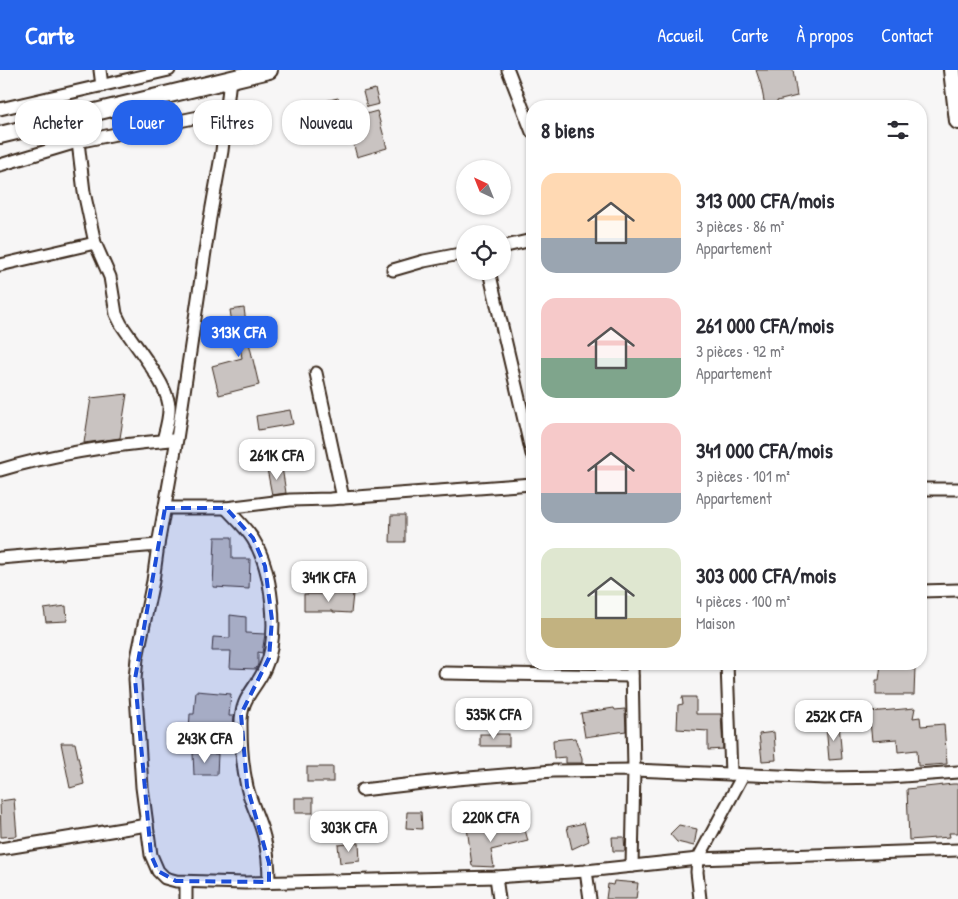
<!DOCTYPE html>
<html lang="fr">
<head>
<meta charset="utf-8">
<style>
  body { margin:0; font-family:"Patrick Hand",sans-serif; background:#f2f2f3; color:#2b2b33; height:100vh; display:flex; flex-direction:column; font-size:19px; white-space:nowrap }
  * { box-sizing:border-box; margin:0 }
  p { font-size:16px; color:#7c7c81 }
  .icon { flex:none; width:28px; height:28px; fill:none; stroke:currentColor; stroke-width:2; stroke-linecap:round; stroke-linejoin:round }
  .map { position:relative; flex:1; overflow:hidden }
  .sheet { position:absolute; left:526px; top:30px; width:401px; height:570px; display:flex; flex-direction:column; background:#fff; border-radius:20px; box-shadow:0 1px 4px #0004 }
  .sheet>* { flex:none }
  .banner { position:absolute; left:15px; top:30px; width:436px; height:45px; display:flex; gap:10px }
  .needle { width:32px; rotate:317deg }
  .tools { position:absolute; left:456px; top:90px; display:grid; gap:10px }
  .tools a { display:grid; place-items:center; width:55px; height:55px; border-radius:50%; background:#fff; box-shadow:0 1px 4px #0004; font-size:25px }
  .price { position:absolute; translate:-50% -42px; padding:0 11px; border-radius:10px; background:#fff; color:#222; font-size:16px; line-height:32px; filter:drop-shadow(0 1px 2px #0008) }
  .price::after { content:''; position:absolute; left:50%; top:30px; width:15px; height:11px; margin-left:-8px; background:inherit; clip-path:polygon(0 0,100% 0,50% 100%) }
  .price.on { background:#2563eb; color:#fff }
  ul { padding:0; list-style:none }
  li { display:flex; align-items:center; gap:15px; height:125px; padding:0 15px }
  li span { display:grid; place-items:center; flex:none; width:140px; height:100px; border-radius:15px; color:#555 }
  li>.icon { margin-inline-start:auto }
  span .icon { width:60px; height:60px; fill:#fffc; stroke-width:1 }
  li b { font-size:21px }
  h2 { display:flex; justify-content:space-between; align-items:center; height:60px; padding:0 15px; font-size:21px }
  .tag { padding:0 18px; border-radius:20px; background:#fff; box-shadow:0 1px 4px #0004; font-size:18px; line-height:45px }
  .tag.on { background:#2563eb; color:#fff }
  header { display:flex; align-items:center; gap:30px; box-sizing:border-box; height:70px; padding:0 25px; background:#2563eb; color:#fff }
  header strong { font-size:24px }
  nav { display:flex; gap:28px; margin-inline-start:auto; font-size:18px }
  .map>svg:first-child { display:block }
  .building { fill:#c9c3c1; stroke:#3b2a1e }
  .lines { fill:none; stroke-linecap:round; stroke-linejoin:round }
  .minor-casing { stroke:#3b2a1e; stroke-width:15 }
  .secondary-casing { stroke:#3b2a1e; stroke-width:20 }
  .minor { stroke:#fff; stroke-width:11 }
  .secondary { stroke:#fff; stroke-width:16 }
  .marked { fill:#1d4ed8; fill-opacity:0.2; stroke:#1d4ed8; stroke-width:4; stroke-dasharray:10 6; stroke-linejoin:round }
</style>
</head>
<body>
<header>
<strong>Carte</strong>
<nav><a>Accueil</a><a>Carte</a><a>À propos</a><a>Contact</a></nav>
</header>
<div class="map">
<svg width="958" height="829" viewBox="0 0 958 829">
  <rect width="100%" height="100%" fill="#f7f6f6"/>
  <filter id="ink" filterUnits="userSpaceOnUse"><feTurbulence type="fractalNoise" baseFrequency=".02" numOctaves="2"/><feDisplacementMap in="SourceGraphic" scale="10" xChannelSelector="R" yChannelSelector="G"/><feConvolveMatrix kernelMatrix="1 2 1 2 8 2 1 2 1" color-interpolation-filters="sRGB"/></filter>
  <g filter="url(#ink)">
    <g class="building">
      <path d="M756,0H793L797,26L777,31V36H765L761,15Z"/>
      <path d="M375,19L379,34L367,37L363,22Z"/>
      <path d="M338,28L344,50L377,41L387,78L357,87L351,65L320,70L308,35Z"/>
      <path d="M244,238L247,260L262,254L266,267L249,273L259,315L219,325L212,296L242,288L237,260H233L230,240Z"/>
      <path d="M127,324L120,368L84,373L91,328Z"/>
      <path d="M290,340L293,354L258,360L256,346Z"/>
      <path d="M282,397L286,423L272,425L267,399Z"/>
      <path d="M391,445H405V472H390Z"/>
      <path d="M215,467H232V489H250L249,519L213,517Z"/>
      <path d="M304,524H353L351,543L333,542V541H304Z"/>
      <path d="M66,536L67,551L46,552L44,539Z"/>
      <path d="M230,545L246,547V563L265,564L262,583L258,582V594L256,599L230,598L231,581H212L213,567L230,568Z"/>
      <path d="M881,594L915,597L914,625H876V610H879Z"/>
      <path d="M196,621L231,624L229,646H234L232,661L189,660L190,644H194Z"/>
      <path d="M682,627H696V644H721L723,679L708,680V661L677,659L678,635L683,634Z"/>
      <path d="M614,638L615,640L625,639L626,661L585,667L581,643Z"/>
      <path d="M915,638L913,648L920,647L921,656L944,654L947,694L918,696L917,680L898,682L897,669L872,671L869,642Z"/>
      <path d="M839,653L842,689L829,690L826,655Z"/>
      <path d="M774,662L776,690L762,691L759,664Z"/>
      <rect x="480" y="664" width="29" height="12"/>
      <path d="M575,668L582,688V693H566V687L554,688L553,670Z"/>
      <path d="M61,673H75L84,714L70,718Z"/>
      <path d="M193,683L218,684L217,705H194Z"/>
      <rect x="307" y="697" width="26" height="15"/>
      <path d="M953,714H958V763H949L950,767L909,770L907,719Z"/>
      <rect x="295" y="728" width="18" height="15"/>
      <path d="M14,729L17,766L1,767L0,731Z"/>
      <path d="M407,742H421L422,759L406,758Z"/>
      <path d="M584,753L589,771L572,779L567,757Z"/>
      <path d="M487,755L489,766L524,756L528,771L491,780L494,797L472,796L467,757Z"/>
      <path d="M679,755L697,759L694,776L677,772L670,764Z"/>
      <path d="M612,767H624L625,781H613Z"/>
      <path d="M359,773L360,791L340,793L338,775Z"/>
      <path d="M614,811L638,813L636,829H606L608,814L613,815Z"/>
    </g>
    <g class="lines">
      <defs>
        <g id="minor">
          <path d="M100,0L102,16"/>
          <path d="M508,0L532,62"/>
          <path d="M230,9L222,81L210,148L177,369L158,475L153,511L137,588L135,609L142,717L151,785L158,801L165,808L176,811L245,813L496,807L586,801L698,789L958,780"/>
          <path d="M0,39L169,0"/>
          <path d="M75,47L84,122L95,173L110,207L116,244L121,254C134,274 166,312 169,335C170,347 166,359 163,370"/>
          <path d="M0,95L77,72L228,41"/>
          <path d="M502,177L532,170"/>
          <path d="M0,195L95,173"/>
          <path d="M393,200L424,191L465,183"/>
          <path d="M489,201L532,384"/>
          <path d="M316,303L343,428"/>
          <path d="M0,400C56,383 113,375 171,370"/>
          <path d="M921,419H958"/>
          <path d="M165,438H226L290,430L330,429L532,414"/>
          <path d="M226,438C235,448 246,458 253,469C272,499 280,566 265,598C255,621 240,627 241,656C241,675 243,699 247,717C251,734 260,750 264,767C268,782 269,797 269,812"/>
          <path d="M0,488L158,475"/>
          <path d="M921,521L958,520"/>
          <path d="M632,594L634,700L632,796"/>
          <path d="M727,594L731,704"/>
          <path d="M445,603L632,606"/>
          <path d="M362,720L457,709L553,701L634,700L825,708L889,707L958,702"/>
          <path d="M0,779L147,755"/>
          <path d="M586,801L590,829"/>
          <path d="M496,807L499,829"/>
          <path d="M186,829V812"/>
          <path d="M700,829L697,802L698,789L743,705"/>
        </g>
        <g id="secondary">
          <path d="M952,0L958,51"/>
          <path d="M0,65L269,0"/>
        </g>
      </defs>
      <use href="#minor" class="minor-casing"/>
      <use href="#secondary" class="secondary-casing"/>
      <use href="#minor" class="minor"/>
      <use href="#secondary" class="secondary"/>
    </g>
  </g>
  <path class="marked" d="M165,438H226L253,468L265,496L272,550L269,588L241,644L247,716L269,793V812L176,811L158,801L151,785L135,609Z"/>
</svg>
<div class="tools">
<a><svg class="needle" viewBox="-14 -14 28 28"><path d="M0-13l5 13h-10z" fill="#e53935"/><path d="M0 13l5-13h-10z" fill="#7c7c81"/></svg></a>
<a><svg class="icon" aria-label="locate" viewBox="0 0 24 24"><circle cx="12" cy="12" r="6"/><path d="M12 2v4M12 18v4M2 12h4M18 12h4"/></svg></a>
</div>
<b class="price on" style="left:239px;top:288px">313K CFA</b>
<b class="price" style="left:277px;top:411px">261K CFA</b>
<b class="price" style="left:329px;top:533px">341K CFA</b>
<b class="price" style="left:494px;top:670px">535K CFA</b>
<b class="price" style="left:834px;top:672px">252K CFA</b>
<b class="price" style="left:205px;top:694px">243K CFA</b>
<b class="price" style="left:491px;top:773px">220K CFA</b>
<b class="price" style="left:349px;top:783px">303K CFA</b>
<div class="banner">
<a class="tag">Acheter</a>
<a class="tag on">Louer</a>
<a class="tag">Filtres</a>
<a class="tag">Nouveau</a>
</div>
<section class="sheet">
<h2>8 biens<svg class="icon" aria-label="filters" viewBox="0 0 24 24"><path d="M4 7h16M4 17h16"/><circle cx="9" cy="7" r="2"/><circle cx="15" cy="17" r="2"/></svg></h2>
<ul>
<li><span style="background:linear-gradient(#ffd9b3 65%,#9aa5b1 0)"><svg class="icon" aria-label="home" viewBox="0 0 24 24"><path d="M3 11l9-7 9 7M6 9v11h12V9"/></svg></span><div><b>313 000 CFA/mois</b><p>3 pièces · 86 m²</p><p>Appartement</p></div></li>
<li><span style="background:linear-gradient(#f6c9c9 60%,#7fa58c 0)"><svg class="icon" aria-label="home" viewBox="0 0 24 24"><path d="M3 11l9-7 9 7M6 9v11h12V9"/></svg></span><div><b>261 000 CFA/mois</b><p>3 pièces · 92 m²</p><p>Appartement</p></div></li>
<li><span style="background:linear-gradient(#f6c9c9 70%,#9aa5b1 0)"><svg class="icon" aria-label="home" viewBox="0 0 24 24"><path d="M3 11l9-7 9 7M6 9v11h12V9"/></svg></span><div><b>341 000 CFA/mois</b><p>3 pièces · 101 m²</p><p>Appartement</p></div></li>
<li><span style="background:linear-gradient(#dfe7d0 70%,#c2b280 0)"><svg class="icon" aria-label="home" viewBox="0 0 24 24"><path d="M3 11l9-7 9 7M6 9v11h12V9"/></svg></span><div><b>303 000 CFA/mois</b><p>4 pièces · 100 m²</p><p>Maison</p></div></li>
</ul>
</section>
</div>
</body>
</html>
